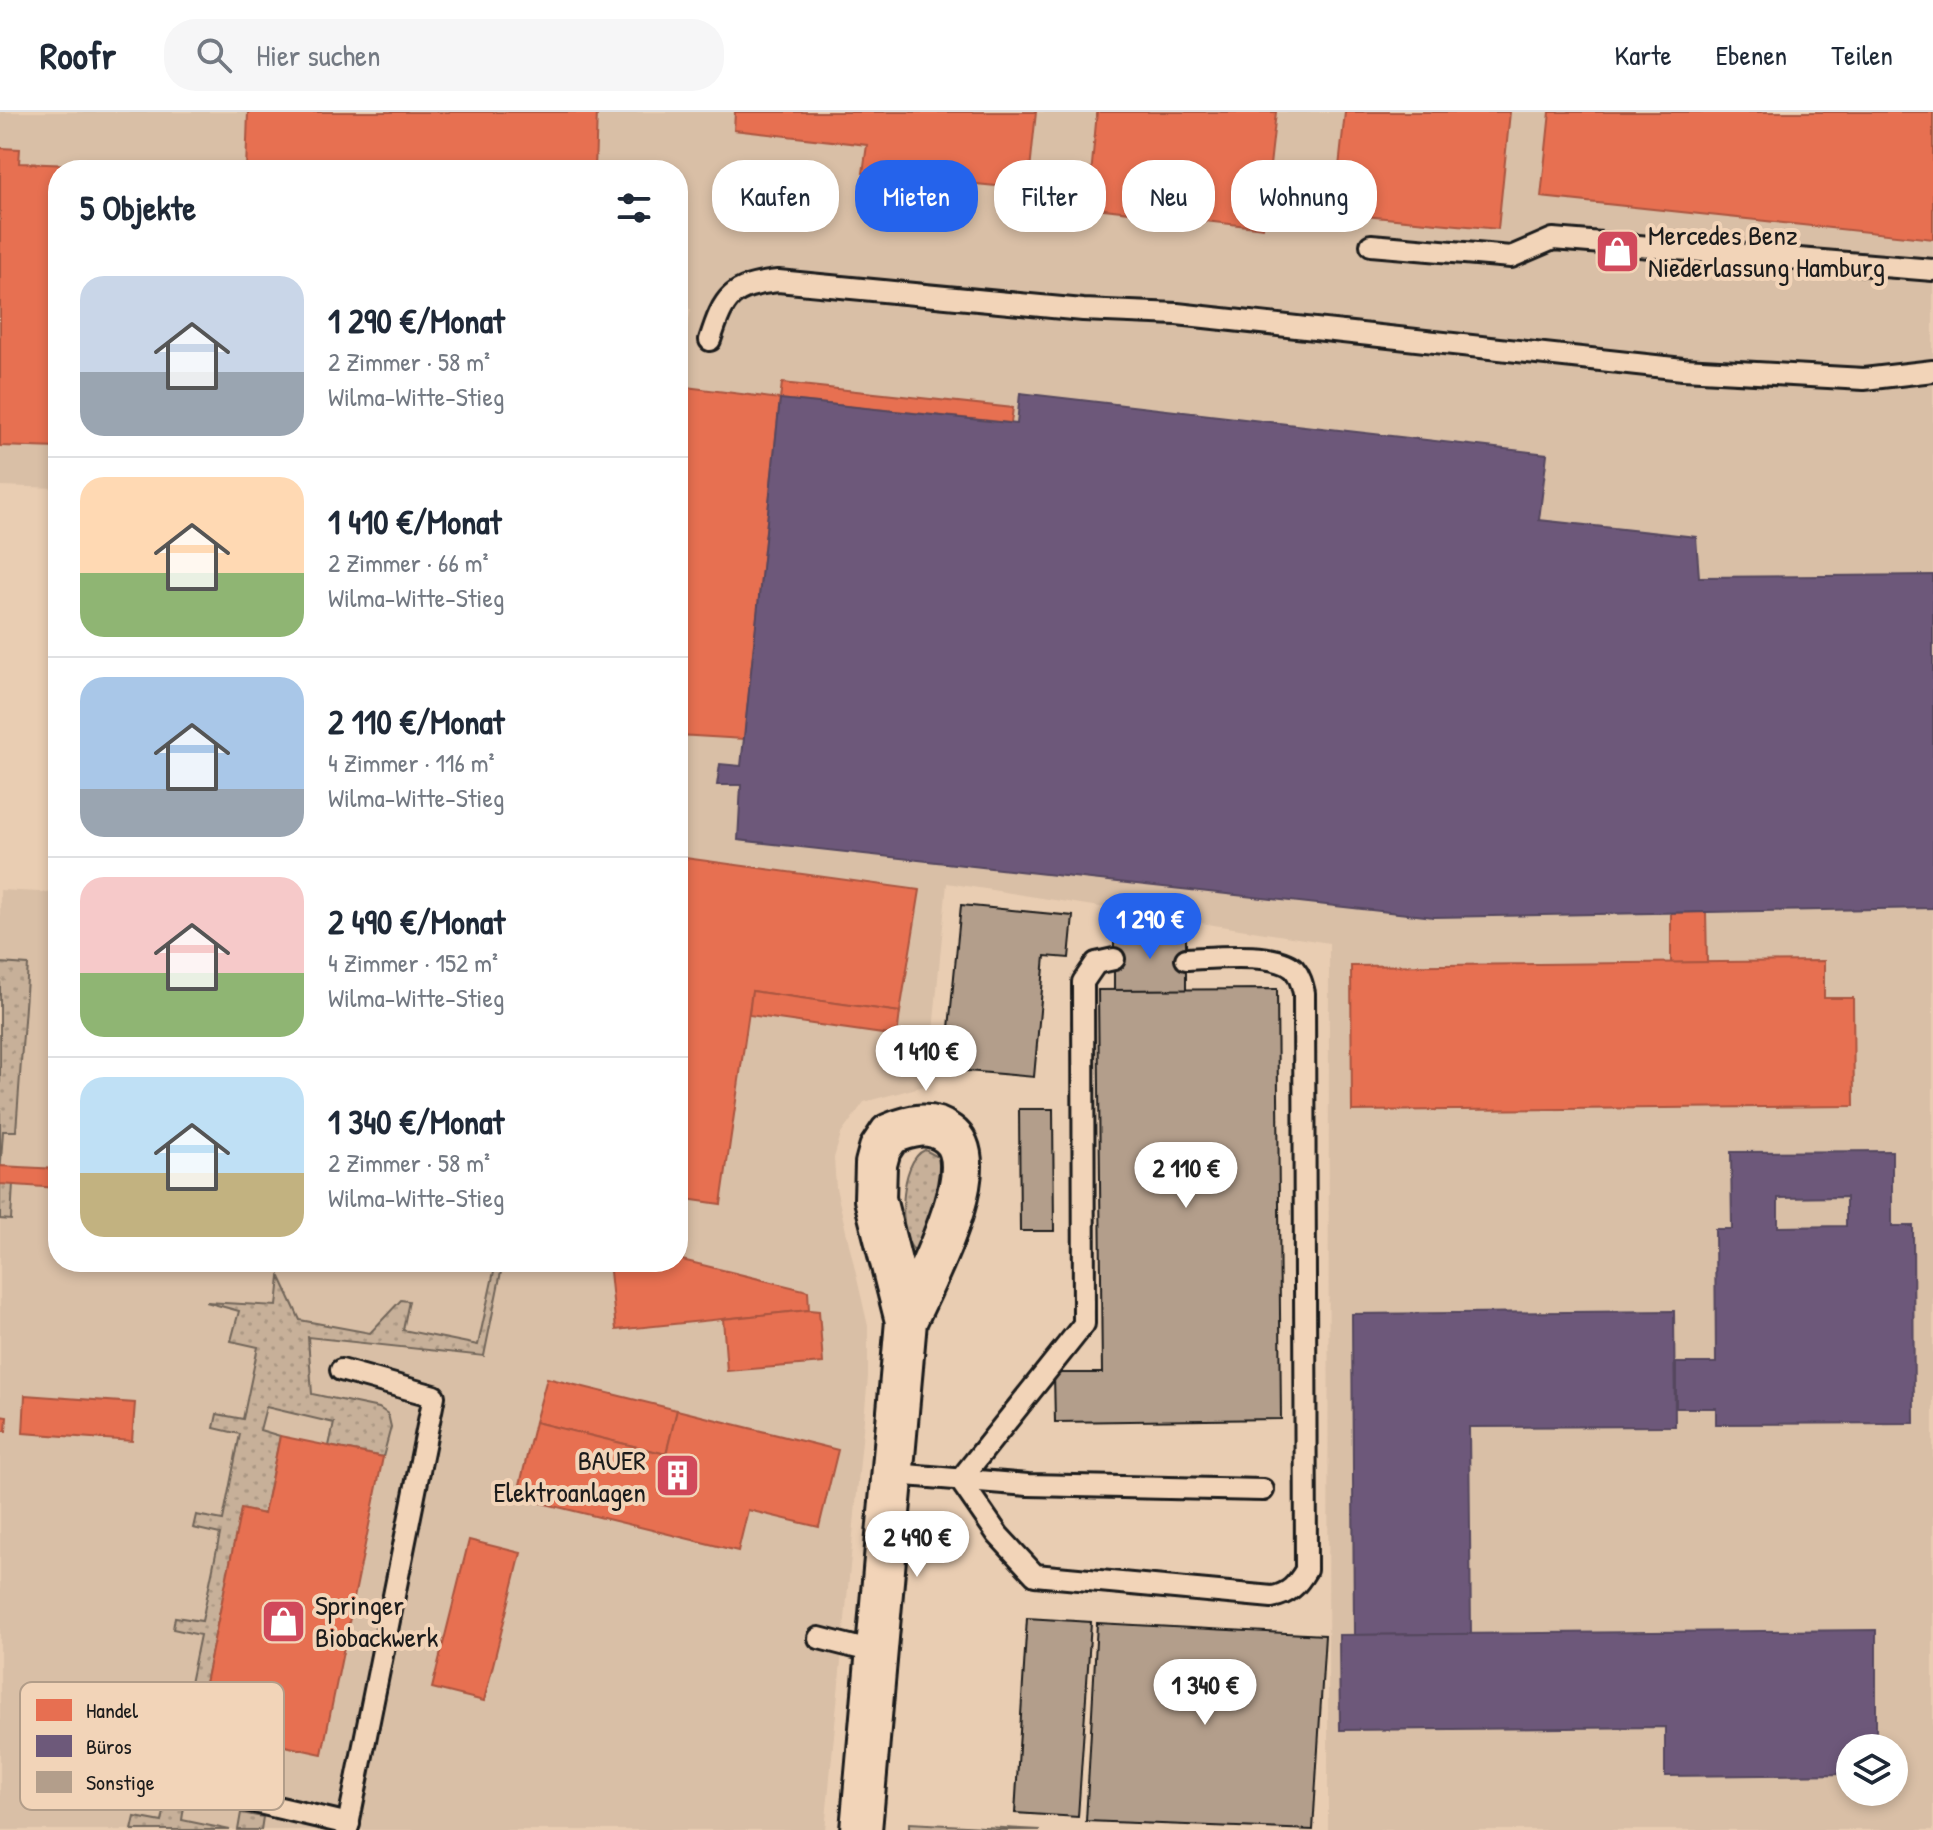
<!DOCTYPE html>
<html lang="de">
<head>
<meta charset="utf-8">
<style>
  body { margin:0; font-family:"Patrick Hand",sans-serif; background:#f6f6f7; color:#1f2937; height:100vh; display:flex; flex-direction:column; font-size:30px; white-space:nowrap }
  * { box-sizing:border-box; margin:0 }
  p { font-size:26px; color:#747a83 }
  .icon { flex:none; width:44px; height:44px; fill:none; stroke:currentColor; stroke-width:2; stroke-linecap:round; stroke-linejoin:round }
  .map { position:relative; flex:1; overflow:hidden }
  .sheet { position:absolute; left:48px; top:48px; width:640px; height:1112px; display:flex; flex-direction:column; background:#fff; border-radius:32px; box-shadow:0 4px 12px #0003 }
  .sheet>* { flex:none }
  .guide { position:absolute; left:712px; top:48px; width:760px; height:72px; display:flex; gap:16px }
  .fabs { position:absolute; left:1836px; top:1622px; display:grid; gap:16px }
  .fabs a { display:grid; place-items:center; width:72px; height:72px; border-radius:50%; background:#fff; box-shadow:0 4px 12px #0003; font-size:40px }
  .price { position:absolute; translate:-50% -68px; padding:0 18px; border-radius:28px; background:#fff; color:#222; font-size:26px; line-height:52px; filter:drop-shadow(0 2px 4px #0008) }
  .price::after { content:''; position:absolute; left:50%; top:48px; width:24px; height:18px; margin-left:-12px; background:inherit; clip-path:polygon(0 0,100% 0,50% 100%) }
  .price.current { background:#2563eb; color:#fff }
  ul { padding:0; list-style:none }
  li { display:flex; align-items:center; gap:24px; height:200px; padding:0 32px }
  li+li { border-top:2px solid #e0e1e3 }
  li span { display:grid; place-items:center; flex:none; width:224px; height:160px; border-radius:24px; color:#555 }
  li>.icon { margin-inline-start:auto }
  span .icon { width:96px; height:96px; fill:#fffc; stroke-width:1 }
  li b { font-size:34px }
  h2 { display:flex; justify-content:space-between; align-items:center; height:96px; padding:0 32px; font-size:34px }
  .chip { padding:0 28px; border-radius:32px; background:#fff; box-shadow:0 4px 12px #0003; font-size:28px; line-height:72px }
  .chip.current { background:#2563eb; color:#fff }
  header { display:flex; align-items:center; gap:48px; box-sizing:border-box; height:112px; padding:0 40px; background:#fff; border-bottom:2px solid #e0e1e3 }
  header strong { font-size:38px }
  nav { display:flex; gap:44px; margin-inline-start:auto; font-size:28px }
  .search { width:560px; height:72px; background:#f6f6f7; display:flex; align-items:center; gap:20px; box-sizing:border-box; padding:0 28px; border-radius:32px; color:#747a83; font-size:30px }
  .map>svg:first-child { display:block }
  .built { fill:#d9bfa6; fill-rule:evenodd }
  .grass { fill:url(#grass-dots); stroke:#72665a; stroke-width:2 }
  .forest { fill:url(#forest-crowns); stroke:#72665a; stroke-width:2 }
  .shops { fill:#e76f51; stroke:#aa5641; stroke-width:2 }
  .offices { fill:#6d597a; stroke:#55475e; stroke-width:2; fill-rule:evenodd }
  .building { fill:#b39e8b; stroke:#1c1c1c; stroke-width:2 }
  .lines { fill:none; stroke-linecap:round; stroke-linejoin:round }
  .lane-casing { stroke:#1c1c1c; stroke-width:26 }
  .street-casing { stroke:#1c1c1c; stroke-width:46 }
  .lane { stroke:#f2d4b8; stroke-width:20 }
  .street { stroke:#f2d4b8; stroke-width:40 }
  .labels { text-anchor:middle; stroke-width:8; stroke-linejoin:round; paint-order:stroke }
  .poi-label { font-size:28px; fill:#1c1c1c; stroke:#f2d4b8; text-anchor:start }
  .key { fill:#f2d4b8; stroke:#b29d89; stroke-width:2 }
  .key-label { font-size:22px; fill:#1c1c1c }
</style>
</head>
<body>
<header>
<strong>Roofr</strong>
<div class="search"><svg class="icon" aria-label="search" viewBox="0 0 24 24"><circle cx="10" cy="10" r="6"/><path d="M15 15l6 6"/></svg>Hier suchen</div>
<nav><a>Karte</a><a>Ebenen</a><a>Teilen</a></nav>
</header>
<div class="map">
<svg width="1933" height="1718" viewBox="0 0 1933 1718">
  <defs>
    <pattern id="grass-dots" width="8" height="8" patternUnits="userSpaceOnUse" patternTransform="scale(2)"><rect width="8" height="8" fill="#c7b099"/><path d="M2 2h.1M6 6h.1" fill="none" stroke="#aa9783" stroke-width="1.8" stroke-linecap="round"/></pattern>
    <pattern id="forest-crowns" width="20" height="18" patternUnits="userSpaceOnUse" patternTransform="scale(2)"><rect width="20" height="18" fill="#c7b099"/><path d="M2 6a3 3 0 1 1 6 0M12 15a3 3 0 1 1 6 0" fill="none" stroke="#aa9783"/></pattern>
  </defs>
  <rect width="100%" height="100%" fill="#e9cdb2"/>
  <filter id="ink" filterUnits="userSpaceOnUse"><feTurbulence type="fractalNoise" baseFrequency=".0125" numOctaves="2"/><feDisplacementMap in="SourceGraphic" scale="16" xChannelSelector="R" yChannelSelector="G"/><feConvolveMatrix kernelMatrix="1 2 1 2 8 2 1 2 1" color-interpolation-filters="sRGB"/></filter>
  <g filter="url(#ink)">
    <path class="built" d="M0,0H1933V1718H1328L1329,831L947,771L928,973L864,990L841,1022L834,1046L836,1076L868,1214V1265L825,1718H0V778L58,781V1150H678V262L691,197L678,196V58H58V376L0,374ZM1850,1636H1894V1680H1850Z"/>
    <g class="grass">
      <path d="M0,851L28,853L16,1019H3L0,1064Z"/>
      <path d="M925,1038L940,1046L942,1056L932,1128L925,1136L913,1137C898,1123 899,1048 925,1038Z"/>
      <path d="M0,1070L13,1071L11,1108L0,1107Z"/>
      <path d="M496,1150H503L484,1244L308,1225L312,1282L379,1296L388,1302L391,1315L383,1345L329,1334L334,1311L266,1295L260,1318L280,1324L264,1402L241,1398L196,1615L182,1708L230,1718H132L135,1705L162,1710L179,1625L152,1619L155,1605L182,1610L200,1523L173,1517L175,1505L202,1509L220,1422L193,1416L196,1403L223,1408L240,1322L214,1316L217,1302L243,1307L258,1235L231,1229L239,1199L206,1190L277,1194L280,1165L300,1208L370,1221L401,1188L409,1189L403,1218L478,1233Z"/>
      <path d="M241,1701L263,1705L261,1718H238Z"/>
    </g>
    <path class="forest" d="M909,1711L1040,1718H909Z"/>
    <g class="shops">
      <path d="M248,0H597L595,58H246Z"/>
      <path d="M735,0H1036L1028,77L863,61L867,33L734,18Z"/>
      <path d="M1097,0H1276L1263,116L1088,95Z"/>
      <path d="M1345,0H1510L1498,117L1334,101Z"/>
      <path d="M1550,0H1933V127L1541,85Z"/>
      <path d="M0,36L20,37L19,51L158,56L58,58V336L0,334Z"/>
      <path d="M782,271L1013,296L1011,311L780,287Z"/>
      <path d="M678,274L780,287L744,627L678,623Z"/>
      <path d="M678,745L920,778L900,900L752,879L721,1092L678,1086Z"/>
      <path d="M1706,800L1707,850L1671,851V801Z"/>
      <path d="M1824,849V886H1853L1854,994L1352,999L1351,854Z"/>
      <path d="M752,879L900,900L897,924L749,903Z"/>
      <path d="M0,1054L58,1057V1076L0,1072Z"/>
      <path d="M678,1147L808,1179L809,1198L616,1218L609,1150Z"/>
      <path d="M809,1198L819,1199L823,1251L727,1259L723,1207Z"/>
      <path d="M547,1266L677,1298L666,1342L535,1310Z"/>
      <path d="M25,1283L135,1291L132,1329L23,1321Z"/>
      <path d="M677,1298L838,1338L819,1415L748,1398L738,1439L517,1385L535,1310L666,1342Z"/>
      <path d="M0,1304L7,1305L6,1319H0Z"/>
      <path d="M280,1324L383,1345L322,1642L196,1615L241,1397L264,1402Z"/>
      <path d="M469,1428L521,1441L484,1589L432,1576Z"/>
    </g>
    <g class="offices">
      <path d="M1020,281L1547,342L1539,408L1696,425L1699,465L1933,463V796L1434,805L738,728L741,673H717L720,652L741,654L780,287L1017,312Z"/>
      <path d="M1892,1039V1114H1913L1914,1311L1716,1312V1296H1676V1251H1716L1715,1117H1732L1731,1040ZM1846,1085V1114L1778,1115V1086Z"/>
      <path d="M1674,1199L1675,1314L1469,1315L1471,1522L1354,1523L1352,1202Z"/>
      <path d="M1876,1518V1636H1850V1662L1665,1664V1615L1340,1618L1339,1523Z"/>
    </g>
    <g class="building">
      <path d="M961,793L1073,804L1069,846L1045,844L1034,965L945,957Z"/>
      <path d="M1186,819V878H1114V820Z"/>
      <path d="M1277,877L1281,1307L1055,1310L1054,1261H1102L1098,878Z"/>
      <path d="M1019,997H1053L1054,1119H1020Z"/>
      <path d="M1027,1506L1091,1510L1078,1705L1015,1701Z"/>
      <path d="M1097,1511L1325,1523L1313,1718L1086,1709Z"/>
    </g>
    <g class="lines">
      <defs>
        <g id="lane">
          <path d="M1371,133L1511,145L1553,127L1933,158"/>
          <path d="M710,228C724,184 731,174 778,169L1083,198L1177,202L1683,257L1864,267L1933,259"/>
          <path d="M1114,847L1096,851L1083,870L1084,1212L960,1368L998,1423L1035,1463L1272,1485C1289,1482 1297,1473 1306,1458L1304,881C1302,872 1300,864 1294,857C1275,839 1212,846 1186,847"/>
          <path d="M341,1258L434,1284L347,1718"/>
          <path d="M894,1362L1028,1373L1263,1378"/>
          <path d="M819,1526L878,1541"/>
          <path d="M208,1679L349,1712"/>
        </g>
        <path id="street" d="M861,1718L906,1209L875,1087L876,1052L880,1037L890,1022C910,1014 929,1008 948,1022C989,1051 922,1173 906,1209"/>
      </defs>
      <use href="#lane" class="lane-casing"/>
      <use href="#street" class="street-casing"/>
      <use href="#lane" class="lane"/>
      <use href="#street" class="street"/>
    </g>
  </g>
  <defs>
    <symbol id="shop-square" viewBox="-11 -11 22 22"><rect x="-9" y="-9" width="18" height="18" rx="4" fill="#d1495b" stroke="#f2d4b8"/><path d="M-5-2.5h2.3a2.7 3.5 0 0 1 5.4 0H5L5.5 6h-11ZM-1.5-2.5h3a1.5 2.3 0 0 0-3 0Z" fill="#fff"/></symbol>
    <symbol id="building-square" viewBox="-11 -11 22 22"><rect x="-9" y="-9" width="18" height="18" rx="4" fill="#d1495b" stroke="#f2d4b8"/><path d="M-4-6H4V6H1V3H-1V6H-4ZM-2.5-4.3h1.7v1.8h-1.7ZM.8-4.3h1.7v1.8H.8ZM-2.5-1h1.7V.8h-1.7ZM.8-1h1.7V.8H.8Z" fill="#fff"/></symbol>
  </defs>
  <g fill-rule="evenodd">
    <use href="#shop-square" x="1592" y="114" width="51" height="51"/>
    <use href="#building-square" x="652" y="1338" width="51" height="51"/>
    <use href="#shop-square" x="258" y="1484" width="51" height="51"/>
  </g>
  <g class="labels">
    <g class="poi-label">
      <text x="1648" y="133">Mercedes Benz<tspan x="1648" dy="32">Niederlassung Hamburg</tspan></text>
      <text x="646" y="1358" text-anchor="end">BAUER<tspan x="646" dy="32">Elektroanlagen</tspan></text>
      <text x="315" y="1503">Springer<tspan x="315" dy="32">Biobackwerk</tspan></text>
    </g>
  </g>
  <rect x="20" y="1570" width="264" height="128" rx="12" class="key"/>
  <rect x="36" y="1587" width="36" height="22" fill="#e76f51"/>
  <rect x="36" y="1623" width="36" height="22" fill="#6d597a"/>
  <rect x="36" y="1659" width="36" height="22" fill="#b39e8b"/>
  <g class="key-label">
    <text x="86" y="1606">Handel</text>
    <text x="86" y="1642">Büros</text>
    <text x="86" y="1678">Sonstige</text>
  </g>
</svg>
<div class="fabs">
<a><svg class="icon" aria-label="layers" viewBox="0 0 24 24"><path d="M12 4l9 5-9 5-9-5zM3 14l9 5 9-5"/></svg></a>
</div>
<b class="price current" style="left:1150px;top:849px">1 290 €</b>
<b class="price" style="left:926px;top:981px">1 410 €</b>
<b class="price" style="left:1186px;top:1098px">2 110 €</b>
<b class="price" style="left:917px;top:1467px">2 490 €</b>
<b class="price" style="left:1205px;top:1615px">1 340 €</b>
<div class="guide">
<a class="chip">Kaufen</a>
<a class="chip current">Mieten</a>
<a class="chip">Filter</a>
<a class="chip">Neu</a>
<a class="chip">Wohnung</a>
</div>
<section class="sheet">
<h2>5 Objekte<svg class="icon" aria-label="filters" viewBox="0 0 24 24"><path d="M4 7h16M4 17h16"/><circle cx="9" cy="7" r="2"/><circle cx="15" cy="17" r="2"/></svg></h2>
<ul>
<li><span style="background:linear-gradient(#c9d6e8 60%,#9aa5b1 0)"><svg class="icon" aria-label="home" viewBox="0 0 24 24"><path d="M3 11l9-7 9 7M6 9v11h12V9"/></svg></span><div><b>1 290 €/Monat</b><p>2 Zimmer · 58 m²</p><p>Wilma-Witte-Stieg</p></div></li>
<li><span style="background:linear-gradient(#ffd9b3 60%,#8fb573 0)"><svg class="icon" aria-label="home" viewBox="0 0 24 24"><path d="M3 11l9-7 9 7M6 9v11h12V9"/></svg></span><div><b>1 410 €/Monat</b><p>2 Zimmer · 66 m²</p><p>Wilma-Witte-Stieg</p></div></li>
<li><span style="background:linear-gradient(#a9c7e8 70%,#9aa5b1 0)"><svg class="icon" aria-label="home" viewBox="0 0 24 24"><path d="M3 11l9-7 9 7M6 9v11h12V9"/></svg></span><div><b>2 110 €/Monat</b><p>4 Zimmer · 116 m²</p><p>Wilma-Witte-Stieg</p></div></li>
<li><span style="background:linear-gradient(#f6c9c9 60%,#8fb573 0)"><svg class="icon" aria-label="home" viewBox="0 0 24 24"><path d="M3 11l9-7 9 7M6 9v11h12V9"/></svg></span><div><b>2 490 €/Monat</b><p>4 Zimmer · 152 m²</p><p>Wilma-Witte-Stieg</p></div></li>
<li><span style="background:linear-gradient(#bfe0f5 60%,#c2b280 0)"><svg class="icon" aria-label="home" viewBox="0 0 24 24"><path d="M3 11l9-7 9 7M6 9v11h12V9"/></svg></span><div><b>1 340 €/Monat</b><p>2 Zimmer · 58 m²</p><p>Wilma-Witte-Stieg</p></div></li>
</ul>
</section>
</div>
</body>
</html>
